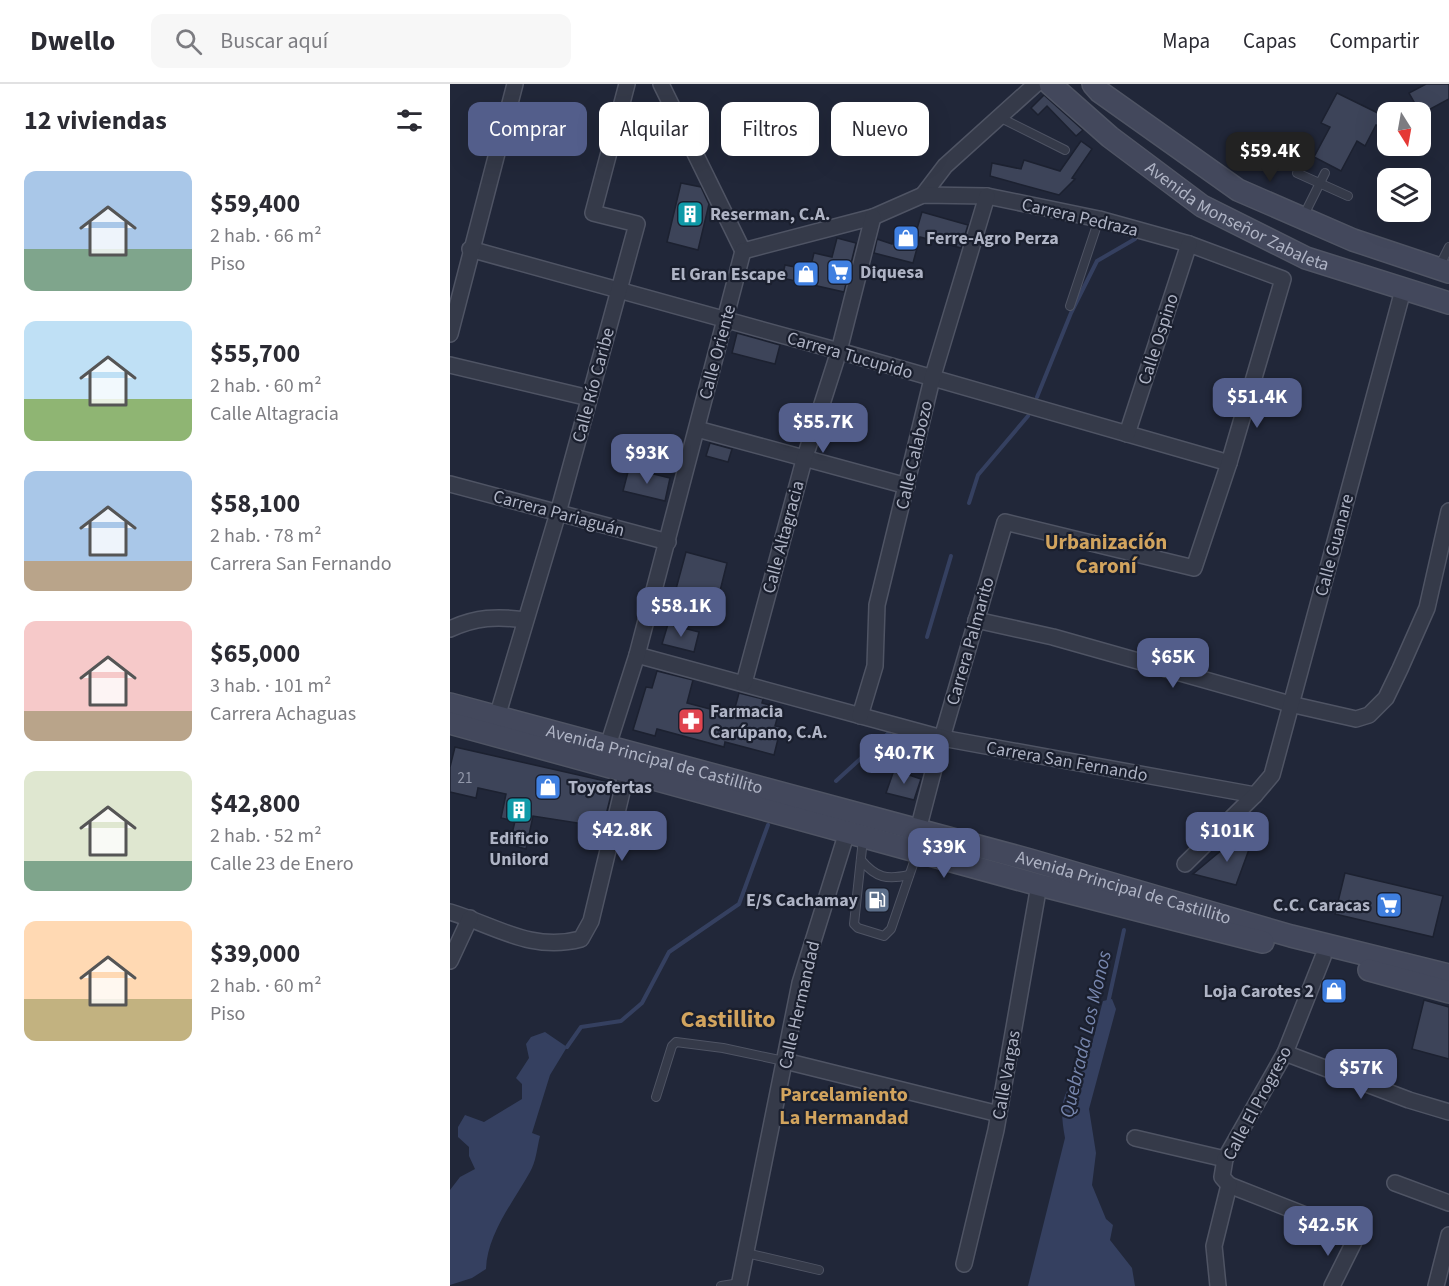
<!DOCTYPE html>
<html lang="es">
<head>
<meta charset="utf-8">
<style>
  body { margin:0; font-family:"Source Sans 3",sans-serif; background:#f7f7f7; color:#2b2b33; height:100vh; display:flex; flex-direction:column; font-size:22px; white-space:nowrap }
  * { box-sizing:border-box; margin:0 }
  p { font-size:20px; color:#7c7c81 }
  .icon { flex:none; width:33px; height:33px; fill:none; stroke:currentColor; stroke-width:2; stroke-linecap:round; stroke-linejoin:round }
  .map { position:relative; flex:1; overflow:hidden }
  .sheet { display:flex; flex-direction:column; background:#fff; width:450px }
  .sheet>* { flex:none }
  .guide { position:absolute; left:18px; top:18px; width:570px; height:54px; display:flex; gap:12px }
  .needle { width:39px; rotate:169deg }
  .controls { position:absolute; left:927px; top:18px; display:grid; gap:12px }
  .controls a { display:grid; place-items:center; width:54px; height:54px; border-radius:12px; background:#fff; box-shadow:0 6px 24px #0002; font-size:30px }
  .price { position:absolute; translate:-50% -51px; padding:0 14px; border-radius:12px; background:#535e8b; color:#fff; font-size:20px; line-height:39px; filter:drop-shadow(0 2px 3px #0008) }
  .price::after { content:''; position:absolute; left:50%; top:36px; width:18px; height:14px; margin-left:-9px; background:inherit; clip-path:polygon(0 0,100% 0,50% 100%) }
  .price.current { background:#222; color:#fff }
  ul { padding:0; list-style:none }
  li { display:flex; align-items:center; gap:18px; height:150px; padding:0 24px }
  li span { display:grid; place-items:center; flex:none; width:168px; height:120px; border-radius:12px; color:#555 }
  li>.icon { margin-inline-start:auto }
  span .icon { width:72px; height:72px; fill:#fffc; stroke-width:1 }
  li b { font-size:26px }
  h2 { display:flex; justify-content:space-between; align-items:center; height:72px; padding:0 24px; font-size:26px }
  .pill { padding:0 21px; border-radius:12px; background:#fff; box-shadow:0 6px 24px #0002; font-size:21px; line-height:54px }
  .pill.current { background:#535e8b; color:#fff }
  header { display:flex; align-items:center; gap:36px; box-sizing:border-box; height:84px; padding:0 30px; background:#fff; border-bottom:2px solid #e1e1e2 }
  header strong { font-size:28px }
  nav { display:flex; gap:33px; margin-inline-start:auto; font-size:21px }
  .search { width:420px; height:54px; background:#f7f7f7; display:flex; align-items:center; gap:15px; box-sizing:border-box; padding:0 21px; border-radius:12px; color:#7c7c81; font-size:22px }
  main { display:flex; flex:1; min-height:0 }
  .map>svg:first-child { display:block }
  .water { fill:#354060 }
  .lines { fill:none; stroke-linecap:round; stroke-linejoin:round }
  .stream { stroke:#354060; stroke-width:4 }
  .building { fill:#3d4459; stroke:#1c2130; stroke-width:1.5 }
  .lane-casing { stroke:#4f5464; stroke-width:10 }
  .street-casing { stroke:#4f5464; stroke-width:18 }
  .secondary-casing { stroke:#4f5464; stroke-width:24 }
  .lane { stroke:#353a49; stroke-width:8 }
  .street { stroke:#353a49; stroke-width:15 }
  .secondary { stroke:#43485c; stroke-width:21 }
  .labels { text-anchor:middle; stroke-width:4.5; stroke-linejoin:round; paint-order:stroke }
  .number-label { font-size:15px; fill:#9298aa }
  .poi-label { font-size:18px; font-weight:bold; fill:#afb4c5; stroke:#1a1f2e; text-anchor:start }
  .street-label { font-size:18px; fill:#afb4c5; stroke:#1a1f2e }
  .water-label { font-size:20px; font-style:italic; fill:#7786ad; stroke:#1a1f2e }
  .neighbourhood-label { font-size:20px; font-weight:bold; fill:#d2a45e; stroke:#1a1f2e }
  .quarter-label { font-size:21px; font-weight:bold; fill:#d2a45e; stroke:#1a1f2e }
  .district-label { font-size:24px; font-weight:bold; fill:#d2a45e; stroke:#1a1f2e }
</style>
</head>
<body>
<header>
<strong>Dwello</strong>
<div class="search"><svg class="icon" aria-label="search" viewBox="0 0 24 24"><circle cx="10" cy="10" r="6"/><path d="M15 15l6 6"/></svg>Buscar aquí</div>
<nav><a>Mapa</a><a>Capas</a><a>Compartir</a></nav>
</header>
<main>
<section class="sheet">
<h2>12 viviendas<svg class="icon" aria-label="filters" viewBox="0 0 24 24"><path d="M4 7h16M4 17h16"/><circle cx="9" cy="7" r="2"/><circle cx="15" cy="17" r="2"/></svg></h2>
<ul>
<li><span style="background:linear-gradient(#a9c7e8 65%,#7fa58c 0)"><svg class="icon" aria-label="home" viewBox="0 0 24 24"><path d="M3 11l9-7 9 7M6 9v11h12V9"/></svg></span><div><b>$59,400</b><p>2 hab. · 66 m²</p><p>Piso</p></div></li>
<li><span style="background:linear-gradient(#bfe0f5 65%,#8fb573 0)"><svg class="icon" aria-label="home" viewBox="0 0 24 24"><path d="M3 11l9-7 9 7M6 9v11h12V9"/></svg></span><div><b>$55,700</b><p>2 hab. · 60 m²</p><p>Calle Altagracia</p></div></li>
<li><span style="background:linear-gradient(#a9c7e8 75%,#b9a48a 0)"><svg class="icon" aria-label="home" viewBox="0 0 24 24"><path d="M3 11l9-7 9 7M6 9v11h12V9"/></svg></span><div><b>$58,100</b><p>2 hab. · 78 m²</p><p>Carrera San Fernando</p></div></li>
<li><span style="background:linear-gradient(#f6c9c9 75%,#b9a48a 0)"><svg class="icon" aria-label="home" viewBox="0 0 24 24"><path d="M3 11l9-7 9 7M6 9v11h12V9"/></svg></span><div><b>$65,000</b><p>3 hab. · 101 m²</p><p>Carrera Achaguas</p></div></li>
<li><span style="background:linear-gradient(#dfe7d0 75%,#7fa58c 0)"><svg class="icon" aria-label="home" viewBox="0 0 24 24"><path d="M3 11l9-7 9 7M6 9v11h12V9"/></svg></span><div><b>$42,800</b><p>2 hab. · 52 m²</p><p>Calle 23 de Enero</p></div></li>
<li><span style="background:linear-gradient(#ffd9b3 65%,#c2b280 0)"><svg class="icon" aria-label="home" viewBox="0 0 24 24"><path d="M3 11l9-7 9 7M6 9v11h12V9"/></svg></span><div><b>$39,000</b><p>2 hab. · 60 m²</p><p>Piso</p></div></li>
</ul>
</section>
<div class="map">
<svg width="999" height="1202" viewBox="0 0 999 1202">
  <rect width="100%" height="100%" fill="#212739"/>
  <g class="water">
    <path d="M662,915L666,925L639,1025L646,1069L642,1101L656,1135L663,1141L660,1156L682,1184L685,1202H578L615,1054C606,1006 620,1009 637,971C645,955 648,934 653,917Z"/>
    <path d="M95,948L117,963L100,991L82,1049L90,1052C87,1064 86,1078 80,1088C64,1117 37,1150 36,1185L22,1194L0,1201V1106L10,1093L25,1085L19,1072V1063L8,1053V1043L15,1031L34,1038L72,1015V1000L66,994L79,974L76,960L81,953Z"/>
  </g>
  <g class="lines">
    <g class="stream">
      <path d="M587,313L621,229L647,177L685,155"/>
      <path d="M519,419L528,391L578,332"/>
      <path d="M477,553L501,472"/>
      <path d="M386,697L442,646"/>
      <path d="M658,919L674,846"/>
      <path d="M117,963L131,943L171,937L192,919L219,868L289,820L318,741"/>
    </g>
  </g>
  <g class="building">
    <path d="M976,0H999V15L971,30L959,9Z"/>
    <path d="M887,9L938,34L935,45L926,41L915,62L907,57L891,87L864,73L880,43L871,39Z"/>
    <path d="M594,11L633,46L626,52L597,22L588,31L581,24Z"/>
    <path d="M631,57L642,65L622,94L625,95L609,111L540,92L542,79L571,85L574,76L610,87Z"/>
    <path d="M231,99L251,103L259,120L248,166L217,158Z"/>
    <path d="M472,128L518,141L511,164L470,153L463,179L424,169L427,155L442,160L447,143L466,148Z"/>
    <path d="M387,154L406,159L394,208L332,194L335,181L360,186L364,169L382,173Z"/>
    <path d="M287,249L330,261L325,280L282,269Z"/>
    <path d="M260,359L282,365L278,378L256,372Z"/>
    <path d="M179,384L220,394L215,417L173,407Z"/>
    <path d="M236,468L277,479L265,527L223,516Z"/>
    <path d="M218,540L249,548L244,568L212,560Z"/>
    <path d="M207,587L243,596L237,619L283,631L289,609L313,615L312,619L330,624L325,642L331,643L324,671L275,658L274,663L207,645L205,652L183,646L196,603L202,604Z"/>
    <path d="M5,663L164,699L153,743L83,732L76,765L65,762L67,751L62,750L65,737L51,734L56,710L28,704L26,714L0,708V683Z"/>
    <path d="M444,686L471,695L464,716L436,709Z"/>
    <path d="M785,755L801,760L786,801L743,790Z"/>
    <path d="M895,789L993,812L983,853L885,830Z"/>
    <path d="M974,916L999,923V975L962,965Z"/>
  </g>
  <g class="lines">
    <defs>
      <g id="lane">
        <path d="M549,33L615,66"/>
        <path d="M847,89L898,112"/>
        <path d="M853,133L875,89"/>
        <path d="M989,183L999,163"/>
        <path d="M620,222L649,135"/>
        <path d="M413,755L404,840L408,844L434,852L441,845L467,769"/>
        <path d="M411,776C426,794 437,796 459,791"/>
        <path d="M206,1013L222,962L226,958L273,964L334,977"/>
        <path d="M296,1169L369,1186"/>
        <path d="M271,1202L290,1199"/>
      </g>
      <g id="street">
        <path d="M211,0L293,167"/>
        <path d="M473,111L495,82L586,0"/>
        <path d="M20,165L389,267L779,379"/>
        <path d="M293,167L423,133L473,111L537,112L649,135L739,160L833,195L779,379L744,484L555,438L492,654L468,746"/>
        <path d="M0,250L65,0"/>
        <path d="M0,281L139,314"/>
        <path d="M247,345L457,402"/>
        <path d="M677,350L739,160"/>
        <path d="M0,400L218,458"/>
        <path d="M526,536L603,553L840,620L906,635L919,631L936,614L950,585L977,524L999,427"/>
        <path d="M0,545C26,533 47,532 75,536"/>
        <path d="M187,571L492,654L805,711"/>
        <path d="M294,599L354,376L389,267L423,133"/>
        <path d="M410,632L425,582L427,521L482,295L537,112"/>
        <path d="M47,633L108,429L187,140L143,129L177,0"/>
        <path d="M155,671L187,571L293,167"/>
        <path d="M735,780L805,711L822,691L953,206"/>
        <path d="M0,828C46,842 81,868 131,855L141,837L177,687"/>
        <path d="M0,877L20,834"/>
        <path d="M835,969L959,1016L999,1028"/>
        <path d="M335,977L549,1030"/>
        <path d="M685,1054L775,1075"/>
        <path d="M945,1099L999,1119"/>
        <path d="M779,1101L901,1149L904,1158L882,1202"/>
        <path d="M514,1180L546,1046L589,801"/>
        <path d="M289,1202L350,899L397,748"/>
        <path d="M768,1202L764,1162L779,1101L772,1093L775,1075L835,969L873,873"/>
        <path d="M986,1202L999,1151"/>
      </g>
      <g id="secondary">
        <path id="s1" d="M600,0L660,53L752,122L856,174L999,219"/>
        <path d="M643,0L650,8L788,106L903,156L999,188"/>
        <path id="s2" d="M0,620L580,776L841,852L999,891"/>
        <path d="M0,639L589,801L813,858"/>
        <path d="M919,886L999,908"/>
      </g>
    </defs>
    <use href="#lane" class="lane-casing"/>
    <use href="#street" class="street-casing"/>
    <use href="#secondary" class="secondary-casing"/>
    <use href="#lane" class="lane"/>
    <use href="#street" class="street"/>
    <use href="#secondary" class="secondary"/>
  </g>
  <defs>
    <symbol id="building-square" viewBox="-11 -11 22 22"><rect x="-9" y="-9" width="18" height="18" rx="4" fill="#0f9aa8" stroke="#1a1f2e"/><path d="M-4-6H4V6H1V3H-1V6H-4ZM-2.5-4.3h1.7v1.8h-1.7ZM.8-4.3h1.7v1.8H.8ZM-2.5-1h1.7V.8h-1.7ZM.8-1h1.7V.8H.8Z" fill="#fff"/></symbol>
    <symbol id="shop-square" viewBox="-11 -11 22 22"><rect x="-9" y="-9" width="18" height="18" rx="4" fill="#3f7fe0" stroke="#1a1f2e"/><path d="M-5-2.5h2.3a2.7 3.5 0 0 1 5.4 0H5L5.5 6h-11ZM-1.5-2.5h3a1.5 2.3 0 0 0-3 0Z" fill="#fff"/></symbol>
    <symbol id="supermarket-square" viewBox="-11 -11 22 22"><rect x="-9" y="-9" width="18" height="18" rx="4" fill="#3f7fe0" stroke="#1a1f2e"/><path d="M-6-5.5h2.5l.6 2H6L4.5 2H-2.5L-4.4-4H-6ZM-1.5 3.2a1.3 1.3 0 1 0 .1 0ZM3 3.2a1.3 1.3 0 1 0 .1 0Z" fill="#fff"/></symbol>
    <symbol id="pharmacy-square" viewBox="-11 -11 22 22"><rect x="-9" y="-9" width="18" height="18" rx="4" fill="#e0444e" stroke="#1a1f2e"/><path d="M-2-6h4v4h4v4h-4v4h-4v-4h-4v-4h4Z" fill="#fff"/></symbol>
    <symbol id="fuel-square" viewBox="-11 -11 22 22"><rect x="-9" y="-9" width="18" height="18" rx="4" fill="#5c6f8a" stroke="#1a1f2e"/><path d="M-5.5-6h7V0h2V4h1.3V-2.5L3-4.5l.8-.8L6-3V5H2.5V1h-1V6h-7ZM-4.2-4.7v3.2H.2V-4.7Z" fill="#fff"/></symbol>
  </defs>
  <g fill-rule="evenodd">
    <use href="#building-square" x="225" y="115" width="30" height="30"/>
    <use href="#shop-square" x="441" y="139" width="30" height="30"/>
    <use href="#supermarket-square" x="375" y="173" width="30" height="30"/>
    <use href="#shop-square" x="341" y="175" width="30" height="30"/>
    <use href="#pharmacy-square" x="226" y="622" width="30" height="30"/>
    <use href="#shop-square" x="83" y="688" width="30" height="30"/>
    <use href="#building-square" x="54" y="711" width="30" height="30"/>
    <use href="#fuel-square" x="412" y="801" width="30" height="30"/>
    <use href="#supermarket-square" x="924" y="806" width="30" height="30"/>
    <use href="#shop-square" x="869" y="892" width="30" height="30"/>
  </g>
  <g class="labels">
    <g class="number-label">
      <text x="15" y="699">21</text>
    </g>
    <g class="poi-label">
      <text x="260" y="136">Reserman, C.A.</text>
      <text x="476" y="160">Ferre-Agro Perza</text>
      <text x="410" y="194">Diquesa</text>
      <text x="336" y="196" text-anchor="end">El Gran Escape</text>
      <text x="260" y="633">Farmacia<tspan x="260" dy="21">Carúpano, C.A.</tspan></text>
      <text x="118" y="709">Toyofertas</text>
      <text x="69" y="760" text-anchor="middle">Edificio<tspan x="69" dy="21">Unilord</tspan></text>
      <text x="408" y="822" text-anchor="end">E/S Cachamay</text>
      <text x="920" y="827" text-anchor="end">C.C. Caracas</text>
      <text x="864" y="913" text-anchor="end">Loja Carotes 2</text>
    </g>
    <g class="street-label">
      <text dy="6" stroke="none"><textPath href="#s1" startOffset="231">Avenida Monseñor Zabaleta</textPath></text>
      <text transform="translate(630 133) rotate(13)" y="6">Carrera Pedraza</text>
      <text transform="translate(708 255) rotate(-72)" y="6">Calle Ospino</text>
      <text transform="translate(267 268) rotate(-75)" y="6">Calle Oriente</text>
      <text transform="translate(400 271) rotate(16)" y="6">Carrera Tucupido</text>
      <text transform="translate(143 301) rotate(-75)" y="6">Calle Río Caribe</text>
      <text transform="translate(464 371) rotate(-77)" y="6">Calle Calabozo</text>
      <text transform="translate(109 429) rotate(15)" y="6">Carrera Pariaguán</text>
      <text transform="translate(333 453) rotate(-75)" y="6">Calle Altagracia</text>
      <text transform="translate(884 461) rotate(-75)" y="6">Calle Guanare</text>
      <text transform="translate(520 557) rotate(-74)" y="6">Carrera Palmarito</text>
      <text dy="6" stroke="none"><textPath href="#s2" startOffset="212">Avenida Principal de Castillito</textPath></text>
      <text transform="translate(617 677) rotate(10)" y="6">Carrera San Fernando</text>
      <text dy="6" stroke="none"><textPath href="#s2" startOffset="698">Avenida Principal de Castillito</textPath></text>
      <text transform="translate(349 921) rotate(-77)" y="6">Calle Hermandad</text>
      <text transform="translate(556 991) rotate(-80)" y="6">Calle Vargas</text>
      <text transform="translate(807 1019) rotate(-62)" y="6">Calle El Progreso</text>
    </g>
    <g class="water-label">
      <text transform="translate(635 950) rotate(-77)" y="7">Quebrada Los Monos</text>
    </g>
    <g class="neighbourhood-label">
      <text x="394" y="1017">Parcelamiento<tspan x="394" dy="23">La Hermandad</tspan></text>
    </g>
    <g class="quarter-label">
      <text x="656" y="465">Urbanización<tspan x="656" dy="24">Caroní</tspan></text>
    </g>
    <g class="district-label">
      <text x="278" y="943">Castillito</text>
    </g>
  </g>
</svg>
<div class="controls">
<a><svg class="needle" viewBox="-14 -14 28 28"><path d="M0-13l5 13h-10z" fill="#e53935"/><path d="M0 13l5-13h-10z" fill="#7c7c81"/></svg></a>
<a><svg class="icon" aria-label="layers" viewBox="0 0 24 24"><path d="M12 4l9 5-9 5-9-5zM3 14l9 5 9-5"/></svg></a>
</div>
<b class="price current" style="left:820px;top:99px">$59.4K</b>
<b class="price" style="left:807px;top:345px">$51.4K</b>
<b class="price" style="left:373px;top:370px">$55.7K</b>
<b class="price" style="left:197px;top:401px">$93K</b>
<b class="price" style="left:231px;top:554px">$58.1K</b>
<b class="price" style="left:723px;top:605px">$65K</b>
<b class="price" style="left:454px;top:701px">$40.7K</b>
<b class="price" style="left:172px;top:778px">$42.8K</b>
<b class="price" style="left:777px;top:779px">$101K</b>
<b class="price" style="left:494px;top:795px">$39K</b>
<b class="price" style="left:911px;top:1016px">$57K</b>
<b class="price" style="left:878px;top:1173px">$42.5K</b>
<div class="guide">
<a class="pill current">Comprar</a>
<a class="pill">Alquilar</a>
<a class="pill">Filtros</a>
<a class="pill">Nuevo</a>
</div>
</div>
</main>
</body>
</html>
